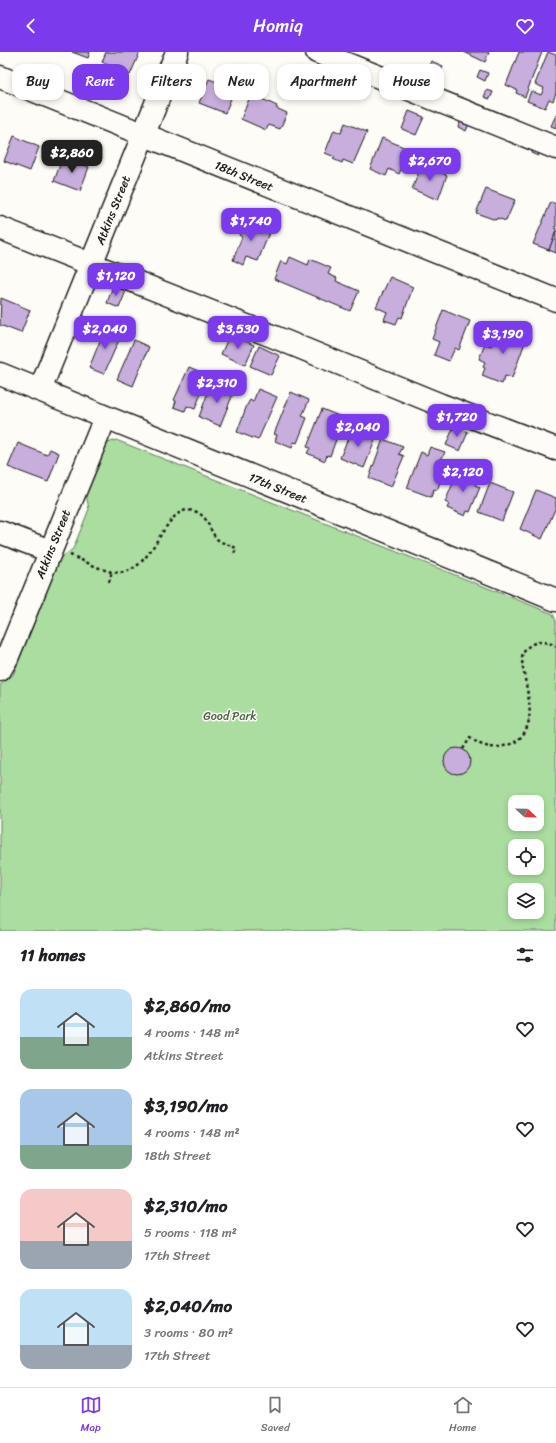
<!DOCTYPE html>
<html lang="en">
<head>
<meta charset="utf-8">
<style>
  body { margin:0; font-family:Sriracha,sans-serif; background:#f6f6f6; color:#202124; height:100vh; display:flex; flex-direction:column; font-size:15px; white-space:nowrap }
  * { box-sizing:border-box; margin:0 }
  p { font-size:13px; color:#757577 }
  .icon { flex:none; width:22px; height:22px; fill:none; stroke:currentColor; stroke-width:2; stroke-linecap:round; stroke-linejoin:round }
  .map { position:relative; height:879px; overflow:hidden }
  .side { display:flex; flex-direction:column; background:#fff; flex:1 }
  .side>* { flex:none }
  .guide { position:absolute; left:12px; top:12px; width:532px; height:36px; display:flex; gap:8px }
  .needle { width:26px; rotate:112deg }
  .controls { position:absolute; left:508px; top:743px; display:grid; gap:8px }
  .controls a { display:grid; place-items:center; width:36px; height:36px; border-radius:8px; background:#fff; box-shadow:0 2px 6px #0003; font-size:20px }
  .price { position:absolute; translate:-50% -34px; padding:0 9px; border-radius:8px; background:#7c3aed; color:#fff; font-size:13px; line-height:26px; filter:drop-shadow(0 1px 2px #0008) }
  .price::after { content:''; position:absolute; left:50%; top:24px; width:12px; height:9px; margin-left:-6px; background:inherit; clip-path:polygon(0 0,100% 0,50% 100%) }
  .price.active { background:#222; color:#fff }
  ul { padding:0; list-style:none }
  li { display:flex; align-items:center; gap:12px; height:100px; padding:0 20px }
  li span { display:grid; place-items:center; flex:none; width:112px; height:80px; border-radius:12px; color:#555 }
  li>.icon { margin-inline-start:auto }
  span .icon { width:48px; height:48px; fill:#fffc; stroke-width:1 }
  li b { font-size:17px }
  h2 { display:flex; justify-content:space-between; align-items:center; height:48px; padding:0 20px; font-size:17px }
  .tag { padding:0 14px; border-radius:12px; background:#fff; box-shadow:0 2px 6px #0003; font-size:14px; line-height:36px }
  .tag.active { background:#7c3aed; color:#fff }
  header { display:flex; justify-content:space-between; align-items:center; height:52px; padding:0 20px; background:#7c3aed; color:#fff; font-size:18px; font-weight:600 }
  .dock { display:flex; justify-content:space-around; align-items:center; height:56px; border-top:1px solid #e0e0e0; background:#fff; font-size:11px; color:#757577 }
  .dock a { display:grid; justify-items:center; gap:2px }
  .dock .active { color:#7c3aed }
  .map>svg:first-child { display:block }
  .green { fill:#aadd9f; stroke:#637c5e; fill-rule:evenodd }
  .building { fill:#c7aedc; stroke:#1c1c1c }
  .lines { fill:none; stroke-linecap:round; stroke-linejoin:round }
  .minor-casing { stroke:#1c1c1c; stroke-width:25 }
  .path { stroke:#1c1c1c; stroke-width:2.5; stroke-dasharray:3 3; stroke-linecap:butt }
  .minor { stroke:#fdfcf7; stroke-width:22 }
  .labels { text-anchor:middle; stroke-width:3; stroke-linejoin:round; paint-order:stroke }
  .street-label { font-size:12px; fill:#1c1c1c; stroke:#fdfcf7 }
  .park-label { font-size:12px; fill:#4e604a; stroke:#fdfcf7 }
</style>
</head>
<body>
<header><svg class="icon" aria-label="back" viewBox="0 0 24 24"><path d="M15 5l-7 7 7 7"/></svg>Homiq<svg class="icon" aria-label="heart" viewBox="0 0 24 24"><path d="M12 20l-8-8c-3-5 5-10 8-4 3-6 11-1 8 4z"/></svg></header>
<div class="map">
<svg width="556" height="879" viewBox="0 0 556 879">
  <rect width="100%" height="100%" fill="#fdfcf7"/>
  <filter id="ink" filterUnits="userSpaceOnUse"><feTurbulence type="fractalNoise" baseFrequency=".025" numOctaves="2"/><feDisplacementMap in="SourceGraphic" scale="8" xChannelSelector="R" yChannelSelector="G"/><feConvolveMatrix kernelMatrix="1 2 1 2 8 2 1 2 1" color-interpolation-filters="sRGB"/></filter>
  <g filter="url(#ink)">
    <path class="green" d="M116,388L553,562L556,569V879H0V633L13,623L60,506L73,497L89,457L86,443L105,395L108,391ZM515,750H537V772H515ZM515,794H537V816H515ZM515,838H537V860H515Z"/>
    <g class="building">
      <path d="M72,0H90L88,6Z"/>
      <path d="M106,0H140L130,23L102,10Z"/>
      <path d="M464,0H489L485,10Z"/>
      <path d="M519,0H542L525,45L516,41L517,38L506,33Z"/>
      <path d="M548,0L556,3V41L553,49L549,47L545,56L527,49L531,39L541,43L544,36L535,32Z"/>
      <path d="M431,9L443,14L436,32L424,27Z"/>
      <path d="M480,18L488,21L485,29L477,25Z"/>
      <path d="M256,19L266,23L262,34L252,30Z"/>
      <path d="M209,27L235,37L225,61L199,51Z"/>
      <path d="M487,38L493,40L490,47L484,45Z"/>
      <path d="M251,42L277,54L276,56L287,61L280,77L269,73L266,78L241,67Z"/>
      <path d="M409,59L424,65L416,83L402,77Z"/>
      <path d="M556,63V76L551,74Z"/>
      <path d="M461,68L469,72L466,79L458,75Z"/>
      <path d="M345,71L367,80L353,112L343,108L342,111L333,107L335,105L325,101L334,78L341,81Z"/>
      <path d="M14,84L39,95L30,119L4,109Z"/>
      <path d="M382,86L406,96L401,107L405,108L399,122L389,117L386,124L370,117Z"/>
      <path d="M533,96L540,99L538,104L531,101Z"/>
      <path d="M63,105L89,115L80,139L54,129Z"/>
      <path d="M422,113L447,123L438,148L412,137Z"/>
      <path d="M486,137L515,148L506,169L497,166L496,168L476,161Z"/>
      <path d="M551,150L556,152V179L549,198L533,192Z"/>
      <path d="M250,166L263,172L261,177L269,181L258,209L246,205L243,213L233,208L242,185L239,183L244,170L247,172Z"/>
      <path d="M556,179V201L549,198Z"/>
      <path d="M290,205L308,213L310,207L331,216L328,222L337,226L336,229L359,239L350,259L274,227L281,209L287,212Z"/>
      <path d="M390,225L413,235L402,266L399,265L396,272L384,268L387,260L376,255Z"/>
      <path d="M113,234L126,239L119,256L107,251Z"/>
      <path d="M1,246L30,258L21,281L0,273Z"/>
      <path d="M443,258L470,269L459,298L455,296L449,309L434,303L439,290L432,287Z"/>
      <path d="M106,274L122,281L104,322L89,316Z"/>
      <path d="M501,274L527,285L512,326L505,324L502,332L482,324L485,316L483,315L485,310L479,307L485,292L491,294Z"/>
      <path d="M230,282L254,293L245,313L221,302Z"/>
      <path d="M134,288L149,295L133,334L117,327Z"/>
      <path d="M259,294L280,304L271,323L250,314Z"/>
      <path d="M189,315L208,323L195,357L187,354L185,359L174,355L176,349L174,348Z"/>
      <path d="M221,331L235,337L220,374L199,365L211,332L219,336Z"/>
      <path d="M258,337L277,345L258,388L237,380L247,353L250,348L253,350Z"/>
      <path d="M291,340L309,348L302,364L307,366L297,391L294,390L292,396L275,389L277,383L274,382Z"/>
      <path d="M322,357L344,366L330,404L327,403L325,409L307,401L310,396L307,395Z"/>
      <path d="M454,374L468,380L460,399L446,393Z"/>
      <path d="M352,376L376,386L364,416L340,406Z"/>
      <path d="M383,387L403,395L399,402L404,404L391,435L369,426Z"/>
      <path d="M18,391L47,403L50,397L59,401L48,430L8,415Z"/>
      <path d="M430,395L445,400L441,408L448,411L437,438L434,437L431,445L407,436L421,400L427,403Z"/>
      <path d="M459,417L478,425L475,433L480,435L470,460L467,459L465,464L447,456L449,452L445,450Z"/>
      <path d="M490,431L513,440L502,469L479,460Z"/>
      <path d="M536,438L556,446V455L542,487L520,477Z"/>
      <circle cx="457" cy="709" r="13"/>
    </g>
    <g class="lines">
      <defs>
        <g id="minor">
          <path d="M317,0L556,96"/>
          <path d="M0,25L556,248"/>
          <path d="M0,176L272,284L441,353L556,397"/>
          <path d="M0,322L556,548"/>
          <path d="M40,338L177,0"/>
          <path d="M0,480L50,499"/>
          <path d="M0,618L7,606L105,366"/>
        </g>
      </defs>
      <use href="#minor" class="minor-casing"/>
      <g class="path">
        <path d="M70,503C83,508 98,517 112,520C155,528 162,449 194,459C209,464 208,477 217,487C221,491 230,493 236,496L234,503"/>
        <path d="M109,530L112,520"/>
        <path d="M463,697L470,686C482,694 492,698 507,693C514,692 520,687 524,681C535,663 527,641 524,621C523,617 522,611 522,606C525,589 545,586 556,595"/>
      </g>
      <use href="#minor" class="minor"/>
    </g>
  </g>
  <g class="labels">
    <g class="street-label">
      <text transform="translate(244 124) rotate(22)" y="4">18th Street</text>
      <text transform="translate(113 158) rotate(-68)" y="4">Atkins Street</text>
      <text transform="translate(278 436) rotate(22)" y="4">17th Street</text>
      <text transform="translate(53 492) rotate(-68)" y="4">Atkins Street</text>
    </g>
    <g class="park-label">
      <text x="230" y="668">Good Park</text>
    </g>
  </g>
</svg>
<div class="controls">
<a><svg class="needle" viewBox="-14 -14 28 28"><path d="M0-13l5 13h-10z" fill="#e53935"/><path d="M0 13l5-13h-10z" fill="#757577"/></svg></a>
<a><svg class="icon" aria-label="locate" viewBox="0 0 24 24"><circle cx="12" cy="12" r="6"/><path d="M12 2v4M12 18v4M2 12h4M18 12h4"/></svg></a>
<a><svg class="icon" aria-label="layers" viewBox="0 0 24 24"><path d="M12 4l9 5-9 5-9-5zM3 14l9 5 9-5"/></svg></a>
</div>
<b class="price active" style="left:72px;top:122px">$2,860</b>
<b class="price" style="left:430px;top:130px">$2,670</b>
<b class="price" style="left:251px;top:190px">$1,740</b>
<b class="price" style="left:116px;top:245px">$1,120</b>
<b class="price" style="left:105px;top:298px">$2,040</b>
<b class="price" style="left:238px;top:298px">$3,530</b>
<b class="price" style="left:503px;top:303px">$3,190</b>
<b class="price" style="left:217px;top:352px">$2,310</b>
<b class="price" style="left:457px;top:386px">$1,720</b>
<b class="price" style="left:358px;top:396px">$2,040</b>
<b class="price" style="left:463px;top:441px">$2,120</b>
<div class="guide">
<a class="tag">Buy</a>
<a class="tag active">Rent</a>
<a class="tag">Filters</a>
<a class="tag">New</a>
<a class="tag">Apartment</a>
<a class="tag">House</a>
</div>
</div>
<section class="side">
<h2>11 homes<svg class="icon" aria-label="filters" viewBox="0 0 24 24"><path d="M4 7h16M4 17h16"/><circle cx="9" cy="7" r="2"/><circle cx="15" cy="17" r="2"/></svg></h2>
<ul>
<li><span style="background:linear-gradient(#bfe0f5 60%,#7fa58c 0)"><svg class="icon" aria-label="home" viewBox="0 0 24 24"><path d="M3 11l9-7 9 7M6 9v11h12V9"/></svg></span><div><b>$2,860/mo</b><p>4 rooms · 148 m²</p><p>Atkins Street</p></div><svg class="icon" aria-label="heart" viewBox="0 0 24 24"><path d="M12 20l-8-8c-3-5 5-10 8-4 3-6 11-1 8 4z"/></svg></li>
<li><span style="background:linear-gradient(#a9c7e8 70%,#7fa58c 0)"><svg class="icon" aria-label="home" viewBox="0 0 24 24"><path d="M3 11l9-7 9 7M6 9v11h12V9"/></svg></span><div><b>$3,190/mo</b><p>4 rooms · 148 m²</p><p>18th Street</p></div><svg class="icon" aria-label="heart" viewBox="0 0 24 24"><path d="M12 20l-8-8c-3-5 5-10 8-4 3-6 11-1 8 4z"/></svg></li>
<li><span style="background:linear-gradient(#f6c9c9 65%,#9aa5b1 0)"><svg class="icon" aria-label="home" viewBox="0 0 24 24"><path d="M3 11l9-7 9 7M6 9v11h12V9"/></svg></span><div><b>$2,310/mo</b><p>5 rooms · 118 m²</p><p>17th Street</p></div><svg class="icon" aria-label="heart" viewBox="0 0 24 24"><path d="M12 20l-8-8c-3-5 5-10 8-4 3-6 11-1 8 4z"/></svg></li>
<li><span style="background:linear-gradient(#bfe0f5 70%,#9aa5b1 0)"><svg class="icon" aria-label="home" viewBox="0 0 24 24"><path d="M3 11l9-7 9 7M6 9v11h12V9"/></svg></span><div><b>$2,040/mo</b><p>3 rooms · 80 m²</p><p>17th Street</p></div><svg class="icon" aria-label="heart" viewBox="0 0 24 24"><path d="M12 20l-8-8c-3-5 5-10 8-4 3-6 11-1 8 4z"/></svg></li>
</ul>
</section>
<nav class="dock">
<a class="active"><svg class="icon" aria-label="map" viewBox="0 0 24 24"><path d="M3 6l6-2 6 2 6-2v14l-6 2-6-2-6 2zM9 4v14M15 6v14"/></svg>Map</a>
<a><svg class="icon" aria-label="saved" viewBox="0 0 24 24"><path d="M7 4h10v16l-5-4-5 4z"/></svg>Saved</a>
<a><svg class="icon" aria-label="home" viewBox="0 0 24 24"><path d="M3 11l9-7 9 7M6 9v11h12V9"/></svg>Home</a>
</nav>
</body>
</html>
